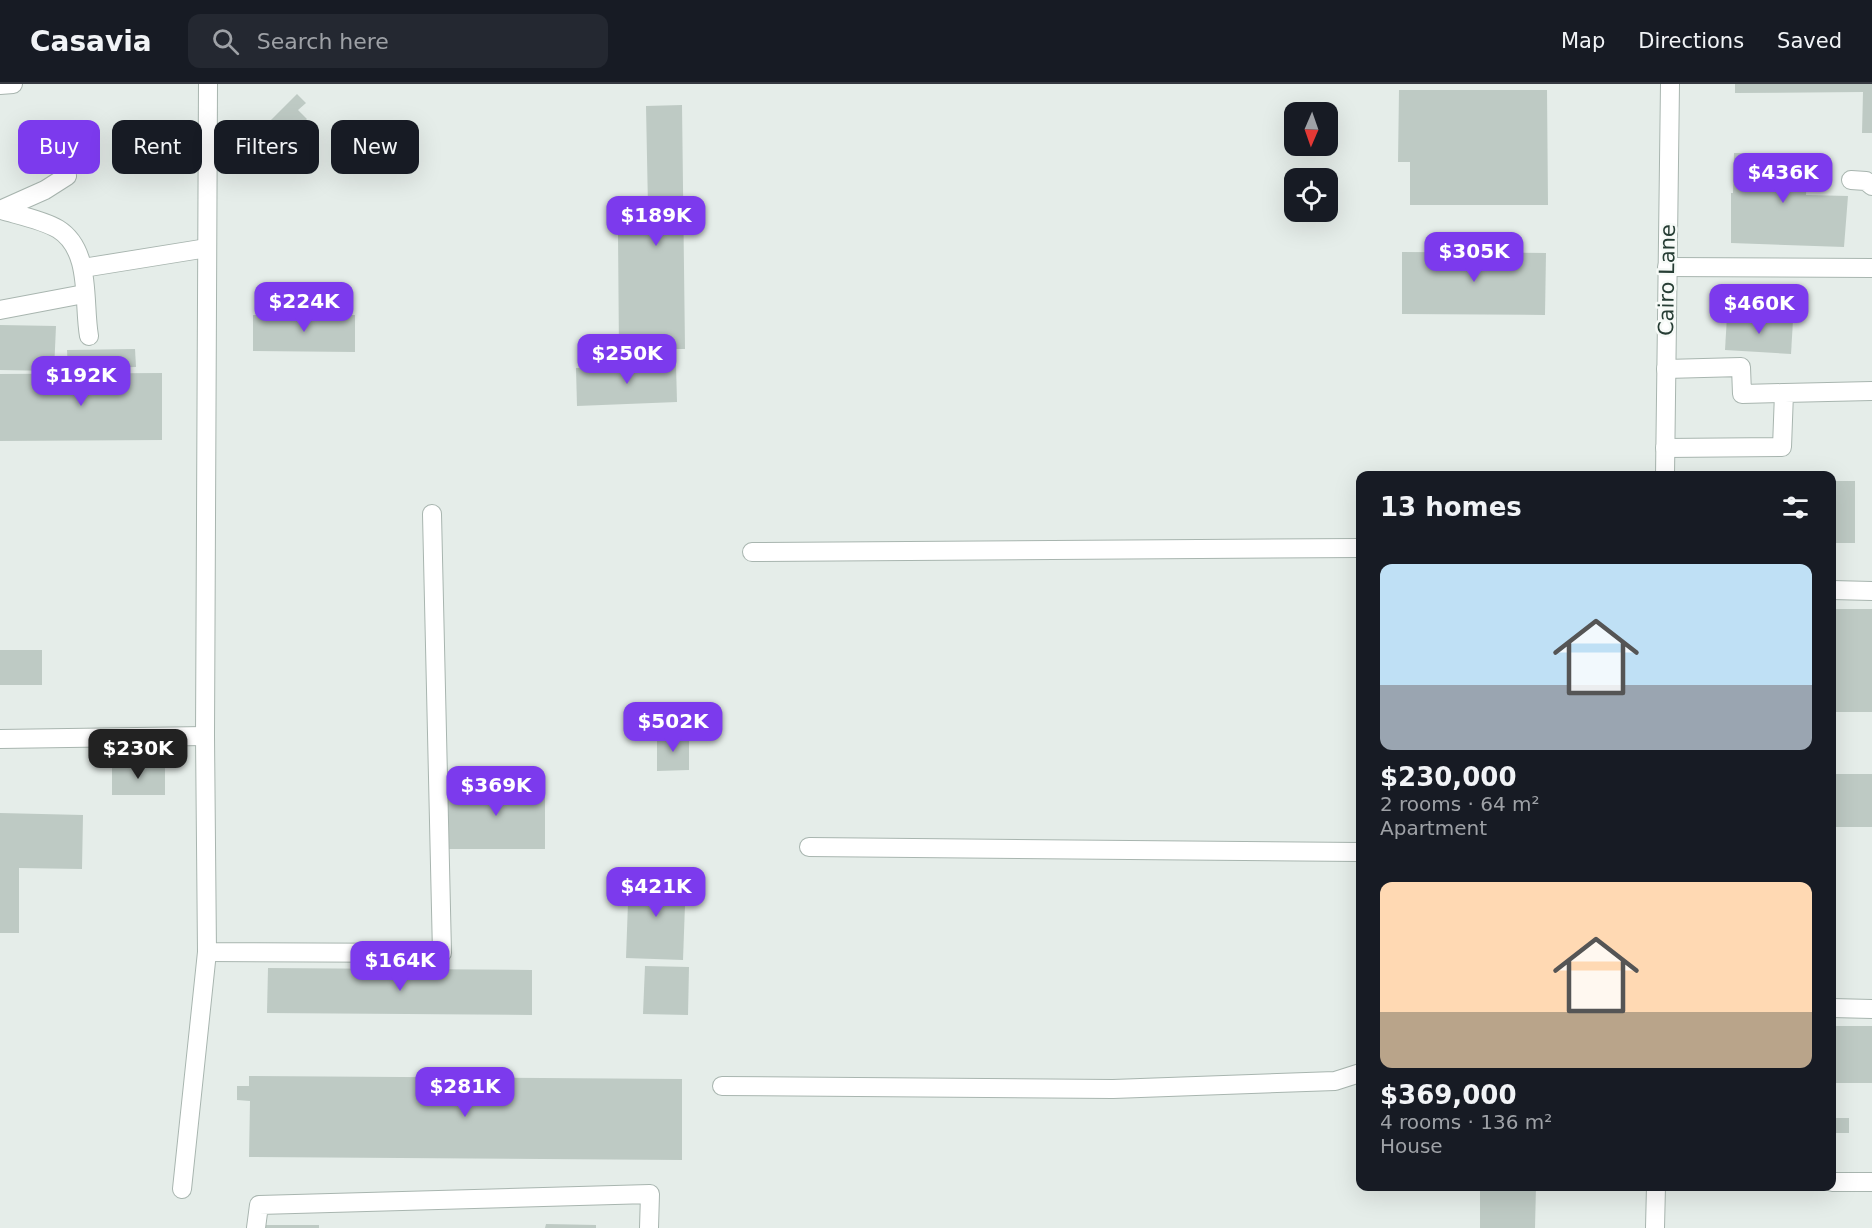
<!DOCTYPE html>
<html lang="en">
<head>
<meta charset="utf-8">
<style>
  body { margin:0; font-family:"DejaVu Sans",sans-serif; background:#242831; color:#f1f3f6; height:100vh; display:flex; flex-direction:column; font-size:22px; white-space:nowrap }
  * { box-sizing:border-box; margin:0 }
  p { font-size:20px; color:#9ea1a6 }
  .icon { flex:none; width:33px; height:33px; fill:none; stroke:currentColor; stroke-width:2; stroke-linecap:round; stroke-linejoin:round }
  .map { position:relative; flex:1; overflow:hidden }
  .panel { position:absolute; left:1356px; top:387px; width:480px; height:720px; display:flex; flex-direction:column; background:#171b24; border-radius:12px; box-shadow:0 6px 24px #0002 }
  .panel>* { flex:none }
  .banner { position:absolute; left:18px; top:36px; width:570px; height:54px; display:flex; gap:12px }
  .needle { width:39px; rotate:182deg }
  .controls { position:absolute; left:1284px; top:18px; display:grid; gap:12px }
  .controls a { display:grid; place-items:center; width:54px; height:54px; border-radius:12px; background:#171b24; box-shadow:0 6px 24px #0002; font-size:30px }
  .price { position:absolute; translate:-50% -51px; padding:0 14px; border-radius:12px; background:#7c3aed; color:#fff; font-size:20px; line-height:39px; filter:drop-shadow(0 2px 3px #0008) }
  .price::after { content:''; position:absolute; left:50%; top:36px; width:18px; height:14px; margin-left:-9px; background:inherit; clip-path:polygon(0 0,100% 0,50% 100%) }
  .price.on { background:#222; color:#fff }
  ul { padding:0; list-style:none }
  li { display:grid; align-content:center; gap:12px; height:318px; padding:0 24px }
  li span { display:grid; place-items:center; height:186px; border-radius:12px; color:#555 }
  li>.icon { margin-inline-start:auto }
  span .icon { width:108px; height:108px; fill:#fffc; stroke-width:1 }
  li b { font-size:26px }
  h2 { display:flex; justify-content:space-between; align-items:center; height:72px; padding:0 24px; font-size:26px }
  .chip { padding:0 21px; border-radius:12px; background:#171b24; box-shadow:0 6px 24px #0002; font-size:21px; line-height:54px }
  .chip.on { background:#7c3aed; color:#fff }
  header { display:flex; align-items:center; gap:36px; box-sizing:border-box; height:84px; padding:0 30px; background:#171b24; border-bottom:2px solid #363941 }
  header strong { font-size:28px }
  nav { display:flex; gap:33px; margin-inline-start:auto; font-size:21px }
  .search { width:420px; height:54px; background:#242831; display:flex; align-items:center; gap:15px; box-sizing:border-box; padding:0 21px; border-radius:12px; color:#9ea1a6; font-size:22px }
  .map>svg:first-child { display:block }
  .building { fill:#becac4 }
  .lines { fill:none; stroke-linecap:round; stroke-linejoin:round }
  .minor-casing { stroke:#a8b5af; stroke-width:20 }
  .minor { stroke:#fff; stroke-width:18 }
  .labels { text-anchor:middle; stroke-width:5; stroke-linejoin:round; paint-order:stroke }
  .street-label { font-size:21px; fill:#263d34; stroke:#f6faf7 }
</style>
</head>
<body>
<header>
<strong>Casavia</strong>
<div class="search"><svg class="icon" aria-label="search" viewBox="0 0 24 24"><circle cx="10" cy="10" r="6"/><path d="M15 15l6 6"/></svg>Search here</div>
<nav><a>Map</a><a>Directions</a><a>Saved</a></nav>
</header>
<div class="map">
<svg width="1872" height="1144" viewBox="0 0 1872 1144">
  <rect width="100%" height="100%" fill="#e5ede9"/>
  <g class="building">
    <path d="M1735,0H1872V49H1862L1863,8L1735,9Z"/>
    <path d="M1399,6H1547L1548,121H1410V78H1398Z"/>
    <path d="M297,10L306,19L298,26L307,35L277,66L259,48Z"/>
    <path d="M682,21L685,265H650V269H619L618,150H648V140H667V124H648L646,22Z"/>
    <path d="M1734,69L1808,70L1806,111L1848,112L1844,163L1731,159V109H1733Z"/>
    <path d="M1402,168L1546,169L1545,231L1402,230Z"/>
    <path d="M253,231H355V268L253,267Z"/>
    <path d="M1727,232L1793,236L1791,270L1725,266Z"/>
    <path d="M0,241L56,242L54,287L0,286Z"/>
    <path d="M135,265L136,283L68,285L67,266Z"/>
    <path d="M676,280L677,318L577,322L576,284Z"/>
    <path d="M162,289V356L0,357V290Z"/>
    <rect x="1832" y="397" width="23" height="62"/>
    <rect x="1832" y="525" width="40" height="103"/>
    <rect x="0" y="566" width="42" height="35"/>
    <path d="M657,651H689V686L657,687Z"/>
    <rect x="112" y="682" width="53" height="29"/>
    <rect x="1832" y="690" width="40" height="53"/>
    <rect x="447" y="700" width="98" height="65"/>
    <path d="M0,729L83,731L82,785L19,784V849H0Z"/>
    <path d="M629,791L686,793L683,876L626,874Z"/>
    <path d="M645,882L689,883L688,931L643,930Z"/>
    <path d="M268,884L532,886V931L267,929Z"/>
    <rect x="1832" y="942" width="40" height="57"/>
    <path d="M249,992L682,995V1076L249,1073L250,1017L237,1016V1002H249Z"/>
    <rect x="1832" y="1034" width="17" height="15"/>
    <path d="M1480,1102H1536L1535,1144H1480Z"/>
    <path d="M546,1140L596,1141V1144H545Z"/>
    <rect x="266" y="1141" width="53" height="3"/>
  </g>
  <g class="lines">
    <defs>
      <g id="minor">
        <path d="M208,0L205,652L207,868L442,869L432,430"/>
        <path d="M0,1L13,0"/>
        <path d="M1851,96L1866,97L1872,102"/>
        <path d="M0,126L45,106L67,92"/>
        <path d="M1,126C18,131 43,136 58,145C92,166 83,218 89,252"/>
        <path d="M1667,183L1872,184"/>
        <path d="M83,184L207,164"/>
        <path d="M0,226L84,210"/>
        <path d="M1666,285L1741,283L1742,310L1784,309"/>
        <path d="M1665,364L1782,363L1784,309L1872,307"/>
        <path d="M1665,392L1670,0"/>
        <path d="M752,468L1360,464"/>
        <path d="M1832,506L1872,507"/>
        <path d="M0,655L205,652"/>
        <path d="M809,763L1360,768"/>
        <path d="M1832,924L1872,925"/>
        <path d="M722,1002L1113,1005L1335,997L1360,989"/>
        <path d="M1832,1098H1872"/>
        <path d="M182,1105L207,868"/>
        <path d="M256,1144L259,1121L650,1110L649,1144"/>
        <path d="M1655,1144L1656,1102"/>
      </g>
    </defs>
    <use href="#minor" class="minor-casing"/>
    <use href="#minor" class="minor"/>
  </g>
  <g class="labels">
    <g class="street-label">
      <text transform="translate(1667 196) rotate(-89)" y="7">Cairo Lane</text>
    </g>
  </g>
</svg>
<div class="controls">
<a><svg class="needle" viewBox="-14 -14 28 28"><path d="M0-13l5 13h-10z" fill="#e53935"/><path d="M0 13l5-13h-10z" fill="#9ea1a6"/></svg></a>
<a><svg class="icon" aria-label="locate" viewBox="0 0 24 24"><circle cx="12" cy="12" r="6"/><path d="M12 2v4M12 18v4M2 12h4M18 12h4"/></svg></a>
</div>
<b class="price" style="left:1783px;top:120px">$436K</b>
<b class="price" style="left:656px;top:163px">$189K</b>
<b class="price" style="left:1474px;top:199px">$305K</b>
<b class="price" style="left:304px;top:249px">$224K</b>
<b class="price" style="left:1759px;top:251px">$460K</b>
<b class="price" style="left:627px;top:301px">$250K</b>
<b class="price" style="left:81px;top:323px">$192K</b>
<b class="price" style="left:673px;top:669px">$502K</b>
<b class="price on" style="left:138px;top:696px">$230K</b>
<b class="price" style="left:496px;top:733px">$369K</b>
<b class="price" style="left:656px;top:834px">$421K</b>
<b class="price" style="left:400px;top:908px">$164K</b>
<b class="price" style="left:465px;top:1034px">$281K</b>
<div class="banner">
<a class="chip on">Buy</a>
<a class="chip">Rent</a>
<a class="chip">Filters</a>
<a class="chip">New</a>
</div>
<section class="panel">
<h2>13 homes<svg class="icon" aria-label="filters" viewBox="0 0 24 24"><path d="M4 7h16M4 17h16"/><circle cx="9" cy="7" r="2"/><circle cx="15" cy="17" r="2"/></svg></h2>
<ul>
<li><span style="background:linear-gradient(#bfe0f5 65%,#9aa5b1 0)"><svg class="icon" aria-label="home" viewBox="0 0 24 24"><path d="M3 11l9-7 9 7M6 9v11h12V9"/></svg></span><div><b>$230,000</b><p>2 rooms · 64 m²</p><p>Apartment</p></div></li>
<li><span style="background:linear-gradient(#ffd9b3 70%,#b9a48a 0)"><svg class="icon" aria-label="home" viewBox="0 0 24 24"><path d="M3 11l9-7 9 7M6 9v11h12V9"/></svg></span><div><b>$369,000</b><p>4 rooms · 136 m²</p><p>House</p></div></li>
</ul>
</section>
</div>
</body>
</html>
